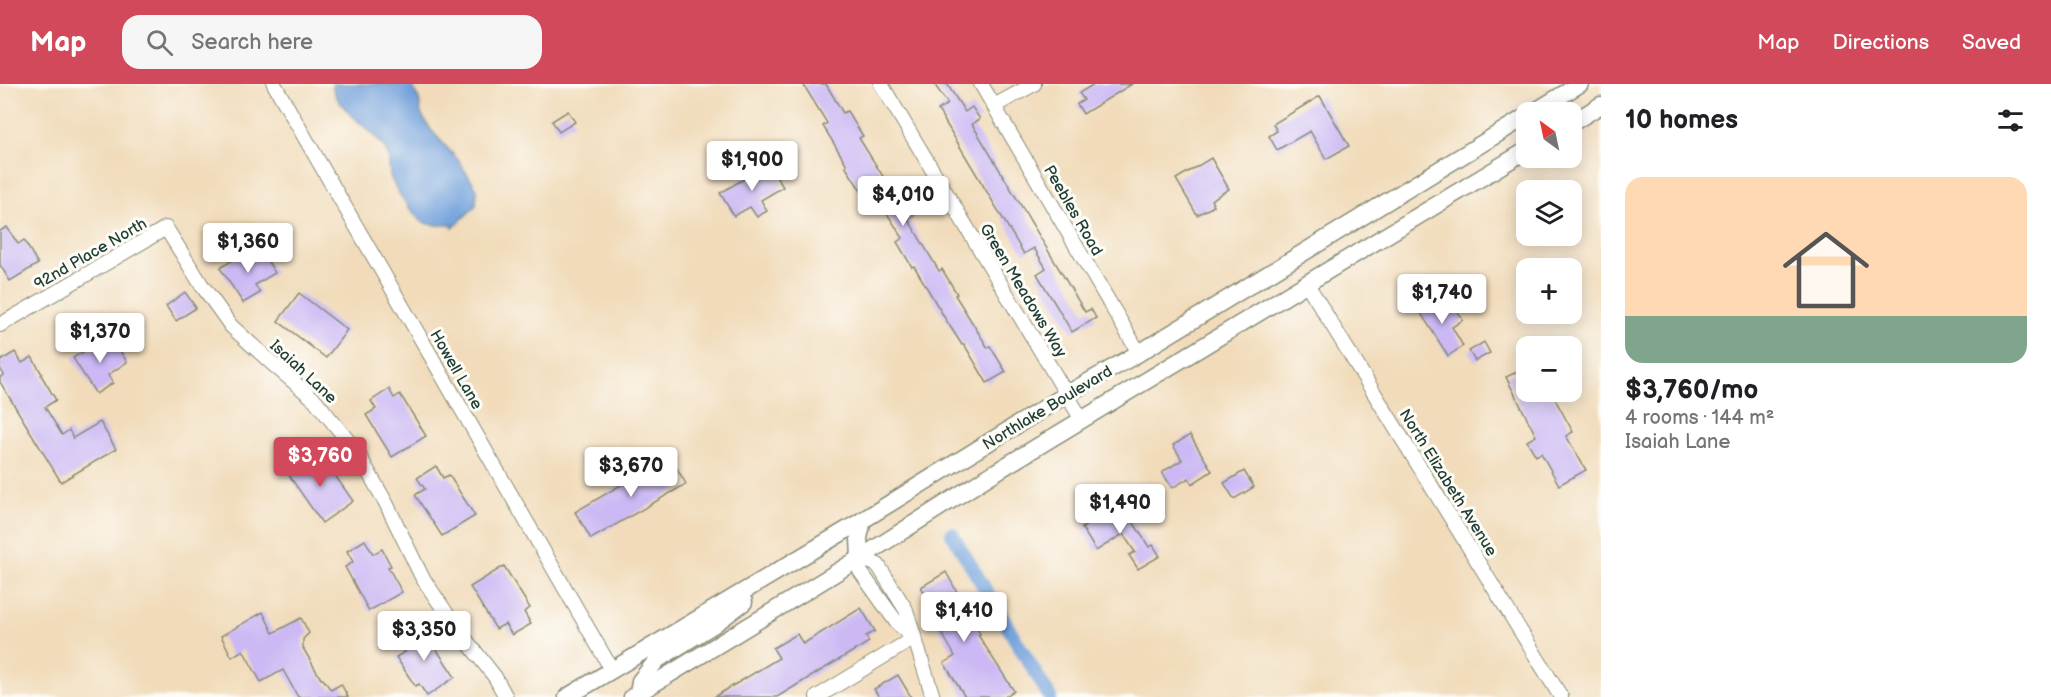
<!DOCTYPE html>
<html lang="en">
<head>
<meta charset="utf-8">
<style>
  body { margin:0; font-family:"Balsamiq Sans",sans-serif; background:#f6f6f6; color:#202124; height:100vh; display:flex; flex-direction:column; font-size:22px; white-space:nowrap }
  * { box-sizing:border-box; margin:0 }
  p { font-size:20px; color:#757577 }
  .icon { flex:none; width:33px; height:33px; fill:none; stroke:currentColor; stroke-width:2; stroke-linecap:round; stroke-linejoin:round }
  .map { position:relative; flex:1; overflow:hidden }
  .drawer { display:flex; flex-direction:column; background:#fff; width:450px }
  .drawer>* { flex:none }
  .needle { width:39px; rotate:327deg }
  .buttons { position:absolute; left:1516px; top:18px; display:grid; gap:12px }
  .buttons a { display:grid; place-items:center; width:66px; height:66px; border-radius:12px; background:#fff; box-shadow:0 3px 15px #0003; font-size:30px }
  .price { position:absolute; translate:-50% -51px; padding:0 14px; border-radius:6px; background:#fff; color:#222; font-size:20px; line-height:39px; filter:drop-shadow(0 2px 3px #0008) }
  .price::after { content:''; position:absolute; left:50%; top:36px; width:18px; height:14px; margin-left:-9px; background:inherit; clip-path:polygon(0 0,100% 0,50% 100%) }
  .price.active { background:#d1495b; color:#fff }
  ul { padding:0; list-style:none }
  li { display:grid; align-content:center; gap:12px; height:318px; padding:0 24px }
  li span { display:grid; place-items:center; height:186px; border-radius:18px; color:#555 }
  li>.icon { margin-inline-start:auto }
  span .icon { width:108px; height:108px; fill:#fffc; stroke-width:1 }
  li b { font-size:26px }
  h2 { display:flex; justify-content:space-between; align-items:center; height:72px; padding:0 24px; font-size:26px }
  header { display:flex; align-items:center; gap:36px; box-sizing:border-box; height:84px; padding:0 30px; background:#d1495b; color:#fff }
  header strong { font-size:28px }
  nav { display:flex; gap:33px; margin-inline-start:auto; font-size:21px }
  .search { width:420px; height:54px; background:#f6f6f6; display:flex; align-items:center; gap:15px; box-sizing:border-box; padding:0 21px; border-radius:18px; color:#757577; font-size:22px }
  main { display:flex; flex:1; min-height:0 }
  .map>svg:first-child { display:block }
  .water { fill:#71a0db; stroke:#486e88; stroke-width:1.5 }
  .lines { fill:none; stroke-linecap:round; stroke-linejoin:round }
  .canal { stroke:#71a0db; stroke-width:14 }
  .building { fill:#cbb8f4 }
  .minor-casing { stroke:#888c77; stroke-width:16 }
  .major-casing { stroke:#888c77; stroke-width:19 }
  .minor { stroke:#fff; stroke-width:14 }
  .major { stroke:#fff; stroke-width:16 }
  .labels { text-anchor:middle; stroke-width:6; stroke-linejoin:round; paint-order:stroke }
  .street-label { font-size:16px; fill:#1f3d34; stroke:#fdfcf7 }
</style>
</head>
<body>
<header>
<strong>Map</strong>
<div class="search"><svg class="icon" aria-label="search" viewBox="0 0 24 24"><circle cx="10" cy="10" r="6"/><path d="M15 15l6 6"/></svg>Search here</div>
<nav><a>Map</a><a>Directions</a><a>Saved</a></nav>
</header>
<main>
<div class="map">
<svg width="1601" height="613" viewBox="0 0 1601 613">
  <rect width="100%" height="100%" fill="#fdfcf7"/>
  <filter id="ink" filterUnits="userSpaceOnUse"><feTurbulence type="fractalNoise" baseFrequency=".0167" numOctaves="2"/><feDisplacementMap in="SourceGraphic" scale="12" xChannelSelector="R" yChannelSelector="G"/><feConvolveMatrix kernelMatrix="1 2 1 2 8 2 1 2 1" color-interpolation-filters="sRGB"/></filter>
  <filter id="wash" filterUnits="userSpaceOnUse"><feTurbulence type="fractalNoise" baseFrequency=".008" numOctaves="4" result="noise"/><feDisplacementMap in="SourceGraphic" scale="24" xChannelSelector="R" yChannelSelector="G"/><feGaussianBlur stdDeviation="1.35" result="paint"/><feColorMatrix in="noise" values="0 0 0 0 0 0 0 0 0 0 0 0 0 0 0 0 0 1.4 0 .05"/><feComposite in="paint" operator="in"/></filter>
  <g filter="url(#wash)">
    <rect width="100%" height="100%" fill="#f1dbba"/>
    <path class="water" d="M332,0H411L419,15L421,30L431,46L458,76L477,105L476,121L453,144L452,141C442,141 428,142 420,136C412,130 391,99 390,90C388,76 391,72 382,60C366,39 337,27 332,0Z"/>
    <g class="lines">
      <path class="canal" d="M952,450L1050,613"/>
    </g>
    <g id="blocks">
      <g class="building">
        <path d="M803,0H826L843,29L847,27L863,52L859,54L892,107L897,103L905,117L909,114L919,128L908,135L939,187L942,185L957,210L955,211L988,264L990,262L1006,288L987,299L964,260L962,261L946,236L914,182L912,183L897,158L903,154L869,102L861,107L845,82L847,81L823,42L827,39Z"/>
        <path d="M934,0H947L965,28L972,23L980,35L972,40L1085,228L1091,225L1096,234L1072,248L1037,190L1046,184L1034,164L1024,170L938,26L948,20Z"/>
        <path d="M1094,0H1132L1083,30L1077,20L1084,16L1079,9Z"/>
        <path d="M1320,12L1349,62L1326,75L1310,47L1277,66L1269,52L1277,47L1273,40Z"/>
        <path d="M568,27L575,38L559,48L552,37Z"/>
        <path d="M1211,74L1229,105L1211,116L1214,122L1197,131L1176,95Z"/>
        <path d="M769,80L783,103L761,116L767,127L757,133L750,123L734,132L720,109Z"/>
        <path d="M7,143L18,160L24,156L38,180L10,197L0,181V147Z"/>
        <path d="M260,165L275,189L255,201L260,209L243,219L220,184L238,173L241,177Z"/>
        <path d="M185,208L196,224L176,237L166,222Z"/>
        <path d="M299,209L347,246L326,274L278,237Z"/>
        <path d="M1433,213L1443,229L1454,222L1463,236L1452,243L1463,262L1448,272L1417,223Z"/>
        <path d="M112,254L127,278L108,291L113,299L96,310L73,274L90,263L92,267Z"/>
        <path d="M1484,258L1490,269L1475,277L1469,267Z"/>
        <path d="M15,268L22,279L32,273L42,290L41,291L56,316L45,323L62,351L69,346L73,354L100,338L116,365L61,398L0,298V293L4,291L0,284V277Z"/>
        <path d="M1527,283V308H1551L1573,348L1566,352L1586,386L1559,401L1541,369L1536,372L1527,357L1536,352L1506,293Z"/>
        <path d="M389,305L394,314L400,310L426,352L392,373L366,331L376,325L371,317Z"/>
        <path d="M1190,351L1212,387L1192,400L1189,394L1172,404L1162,388L1182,376L1173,361Z"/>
        <path d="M309,372L316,383L325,377L353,417L322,439L286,387Z"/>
        <path d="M670,372L686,400L591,455L575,428Z"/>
        <path d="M436,382L443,394L449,391L475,432L442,452L415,411L425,405L417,394Z"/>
        <path d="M1244,387L1254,403L1234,415L1224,399Z"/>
        <path d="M1121,419L1149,463L1153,461L1160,472L1138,485L1129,471L1135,468L1123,450L1096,467L1082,444Z"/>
        <path d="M365,456L373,470L382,465L391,482L388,483L402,508L369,527L345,483L353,478L347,467Z"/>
        <path d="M504,482L530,524L524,528L531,540L512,551L505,540L496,545L470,503Z"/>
        <path d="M946,488L980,550L978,551L1014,607L1004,613H965L944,579L955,572L927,523L931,520L921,503Z"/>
        <path d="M861,524L875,547L866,552L869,558L835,578L777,613H714L779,574L773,564L797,550L803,560Z"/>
        <path d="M263,528L273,549L301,534L309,549L303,555V564L321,595H323L331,606L341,600L348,613H298L283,586L261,598L243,566L232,573L221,552Z"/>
        <path d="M421,542L455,593L427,612L419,600L415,602L396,573L405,568L398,558Z"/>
        <path d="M898,591L911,613H879L874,605Z"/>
      </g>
    </g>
  </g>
  <g filter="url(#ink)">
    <use href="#blocks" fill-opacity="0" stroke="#888c77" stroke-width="1.5"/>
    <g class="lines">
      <defs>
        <g id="minor">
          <path d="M274,0L612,586"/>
          <path d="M881,0L1082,336"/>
          <path d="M981,0L1139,269"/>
          <path d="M994,22L1034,0"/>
          <path d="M1307,200L1561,613"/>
          <path d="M0,241L166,144L201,200L231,242L275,282L315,316L357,368L386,419L422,493L455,542L495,593L506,613"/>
          <path d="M914,554L897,539L860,487V474L878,481L906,526L933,613"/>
          <path d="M817,613L914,554"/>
        </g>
        <g id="major">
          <path d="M1534,28L1580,0"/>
          <path d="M1572,39L1601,21"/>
          <path d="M860,474L859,454L863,436"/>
          <path d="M638,610L640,597L657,576L713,541L744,518"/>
          <path d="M567,613L863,436L1067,310L1139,269L1527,32"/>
          <path d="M632,613L860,474L989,392L1527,66"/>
        </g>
      </defs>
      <use href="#minor" class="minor-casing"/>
      <use href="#major" class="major-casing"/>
      <use href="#minor" class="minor"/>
      <use href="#major" class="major"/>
    </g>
  </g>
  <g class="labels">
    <g class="street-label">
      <text transform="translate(1074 126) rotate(60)" y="6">Peebles Road</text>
      <text transform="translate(90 169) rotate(-30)" y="6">92nd Place North</text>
      <text transform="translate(1024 206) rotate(59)" y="6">Green Meadows Way</text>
      <text transform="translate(457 285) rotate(60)" y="6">Howell Lane</text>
      <text transform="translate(304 287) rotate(43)" y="6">Isaiah Lane</text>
      <text transform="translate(1047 323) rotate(-31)" y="6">Northlake Boulevard</text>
      <text transform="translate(1449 398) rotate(58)" y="6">North Elizabeth Avenue</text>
    </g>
  </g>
</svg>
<div class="buttons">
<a><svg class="needle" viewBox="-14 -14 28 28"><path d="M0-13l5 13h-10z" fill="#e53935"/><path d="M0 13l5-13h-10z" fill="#757577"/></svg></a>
<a><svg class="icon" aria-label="layers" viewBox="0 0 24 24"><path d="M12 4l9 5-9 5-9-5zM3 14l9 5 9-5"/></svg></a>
<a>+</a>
<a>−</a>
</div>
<b class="price" style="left:752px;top:108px">$1,900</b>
<b class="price" style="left:903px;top:143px">$4,010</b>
<b class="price" style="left:248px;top:190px">$1,360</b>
<b class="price" style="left:1442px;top:241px">$1,740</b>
<b class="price" style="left:100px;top:280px">$1,370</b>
<b class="price active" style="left:320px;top:404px">$3,760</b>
<b class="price" style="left:631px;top:414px">$3,670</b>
<b class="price" style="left:1120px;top:451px">$1,490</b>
<b class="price" style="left:964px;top:559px">$1,410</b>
<b class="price" style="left:424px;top:578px">$3,350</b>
</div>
<section class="drawer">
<h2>10 homes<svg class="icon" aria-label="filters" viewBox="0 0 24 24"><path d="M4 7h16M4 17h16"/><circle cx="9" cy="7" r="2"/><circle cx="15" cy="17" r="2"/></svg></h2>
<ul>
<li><span style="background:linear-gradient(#ffd9b3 75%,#7fa58c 0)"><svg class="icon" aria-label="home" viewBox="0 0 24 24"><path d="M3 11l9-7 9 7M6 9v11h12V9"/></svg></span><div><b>$3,760/mo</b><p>4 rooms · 144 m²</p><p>Isaiah Lane</p></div></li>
</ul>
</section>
</main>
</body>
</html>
